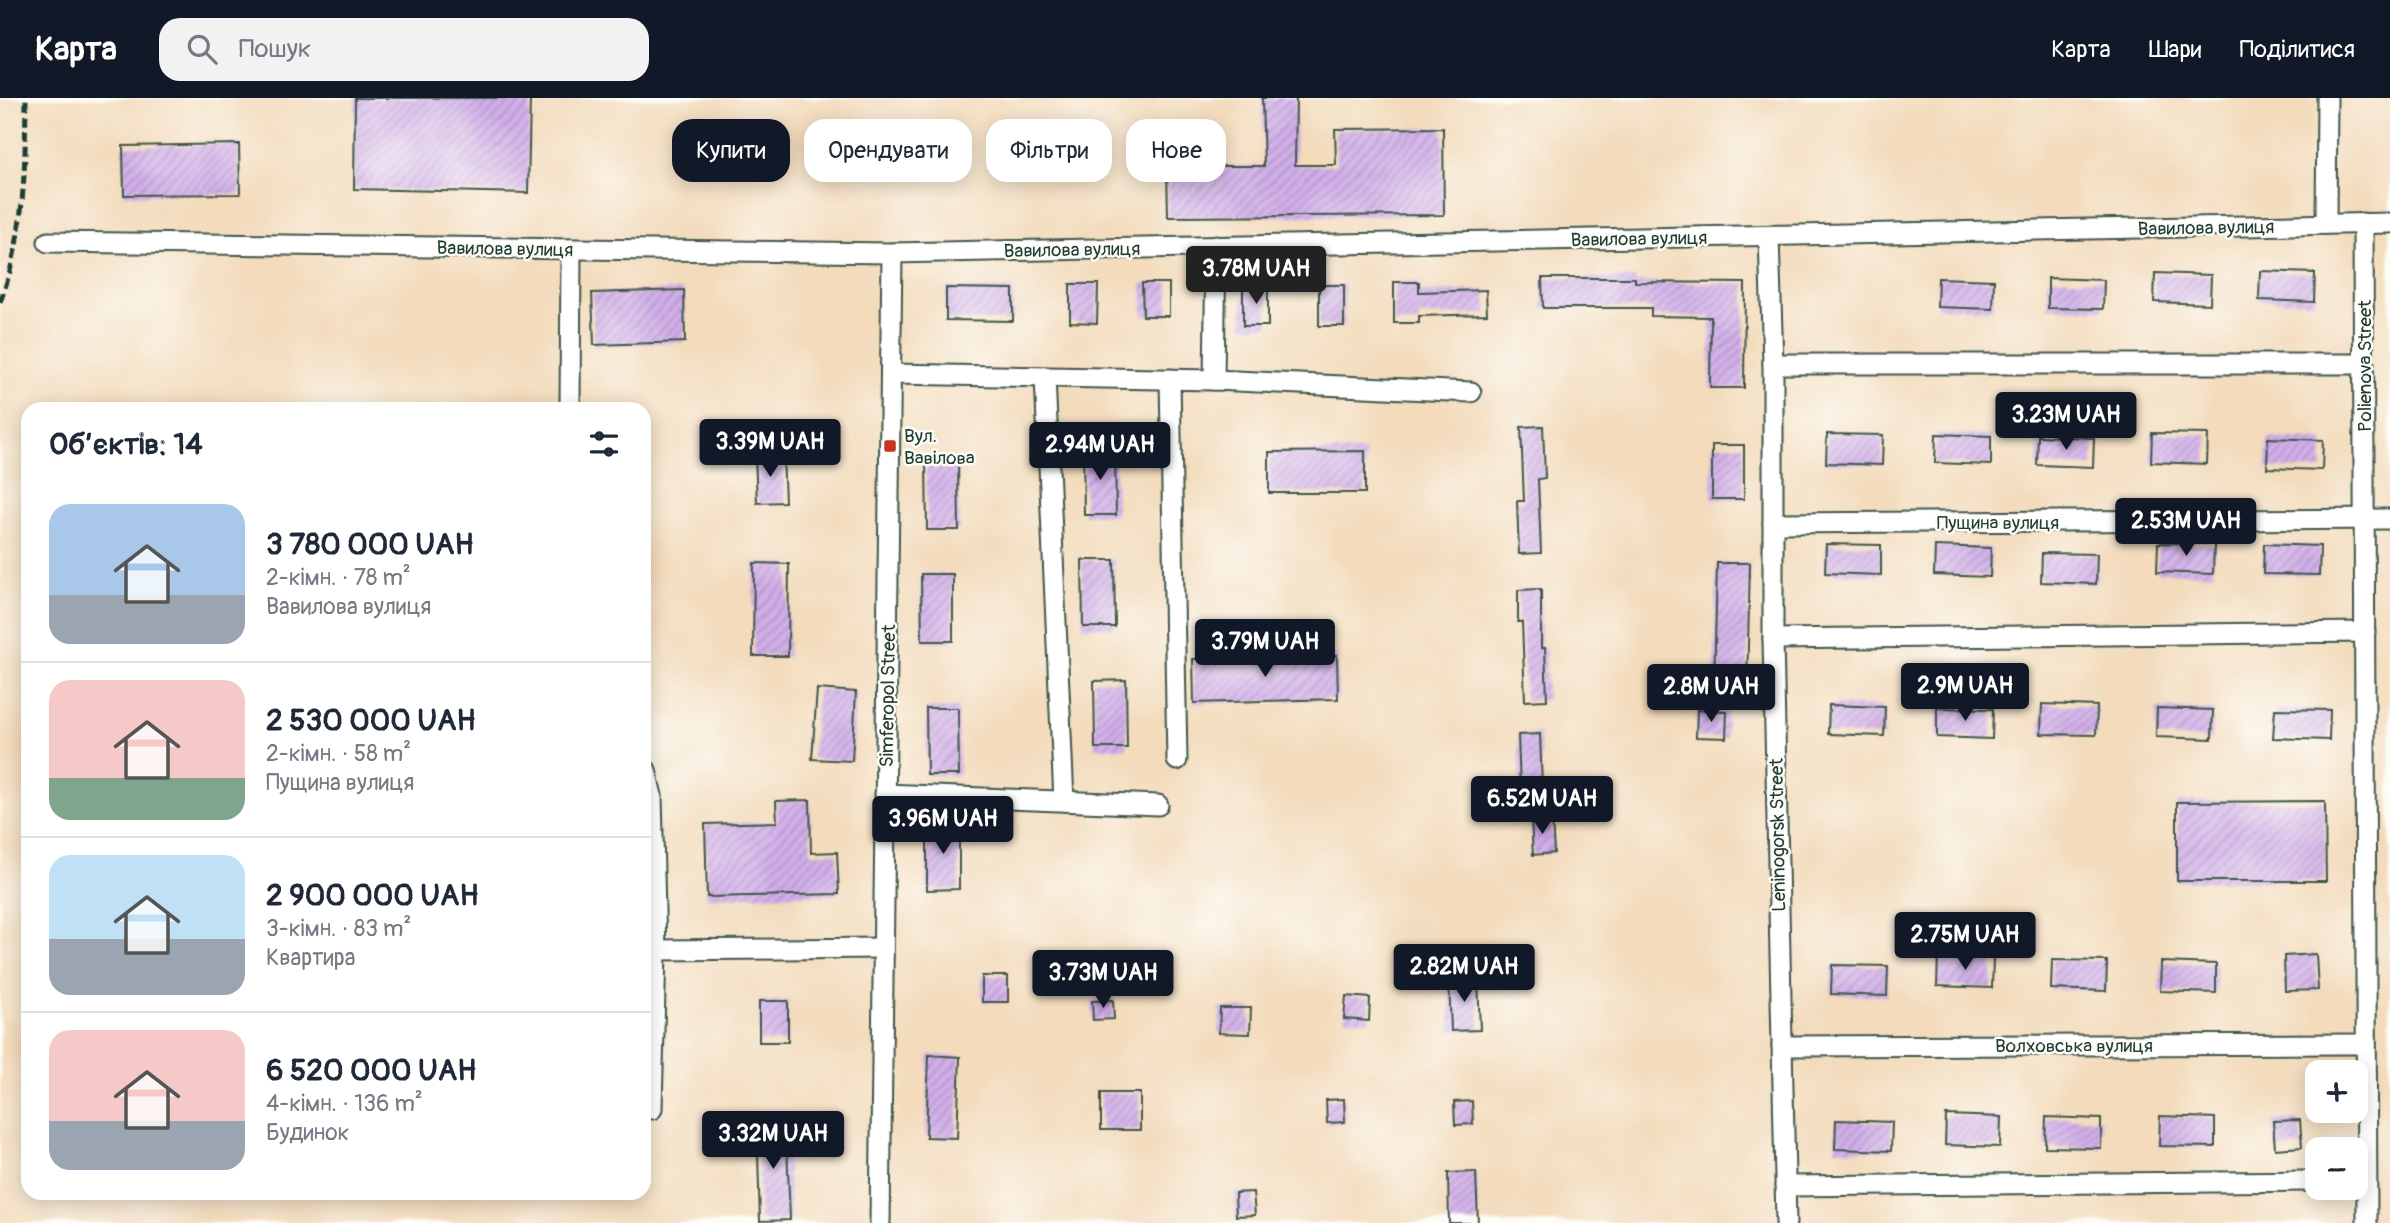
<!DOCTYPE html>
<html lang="uk">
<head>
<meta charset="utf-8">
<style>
  body { margin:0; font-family:Pangolin,sans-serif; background:#f2f2f3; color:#1f2937; height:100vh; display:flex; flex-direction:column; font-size:26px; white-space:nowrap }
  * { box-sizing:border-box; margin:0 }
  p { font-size:23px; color:#747a83 }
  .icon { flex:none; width:38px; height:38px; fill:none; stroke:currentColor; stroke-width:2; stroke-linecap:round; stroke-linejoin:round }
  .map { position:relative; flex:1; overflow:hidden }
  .side { position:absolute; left:21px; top:304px; width:630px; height:798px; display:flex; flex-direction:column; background:#fff; border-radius:21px; box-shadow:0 4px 18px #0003 }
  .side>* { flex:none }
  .hud { position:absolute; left:672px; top:21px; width:665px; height:63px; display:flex; gap:14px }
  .buttons { position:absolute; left:2305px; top:962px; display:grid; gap:14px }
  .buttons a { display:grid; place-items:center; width:63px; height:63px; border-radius:14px; background:#fff; box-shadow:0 4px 18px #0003; font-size:35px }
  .price { position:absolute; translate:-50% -60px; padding:0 16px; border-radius:7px; background:#111827; color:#fff; font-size:23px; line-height:46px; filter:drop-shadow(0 2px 4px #0008) }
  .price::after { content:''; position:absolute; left:50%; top:42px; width:21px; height:16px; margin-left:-10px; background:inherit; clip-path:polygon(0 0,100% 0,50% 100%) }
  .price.on { background:#222; color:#fff }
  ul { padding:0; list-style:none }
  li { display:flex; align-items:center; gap:21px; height:175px; padding:0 28px }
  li+li { border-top:2px solid #e0e1e3 }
  li span { display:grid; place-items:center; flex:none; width:196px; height:140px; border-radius:21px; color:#555 }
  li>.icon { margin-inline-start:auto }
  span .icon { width:84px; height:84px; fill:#fffc; stroke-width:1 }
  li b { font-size:30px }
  h2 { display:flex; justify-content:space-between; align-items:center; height:84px; padding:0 28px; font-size:30px }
  .pill { padding:0 24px; border-radius:21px; background:#fff; box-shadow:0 4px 18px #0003; font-size:24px; line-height:63px }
  .pill.on { background:#111827; color:#fff }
  header { display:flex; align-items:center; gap:42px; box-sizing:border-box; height:98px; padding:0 35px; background:#111827; color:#fff }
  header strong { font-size:33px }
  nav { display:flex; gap:38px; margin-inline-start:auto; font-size:24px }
  .search { width:490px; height:63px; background:#f2f2f3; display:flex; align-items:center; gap:18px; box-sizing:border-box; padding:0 24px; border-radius:21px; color:#747a83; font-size:26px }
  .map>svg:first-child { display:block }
  .building { fill:url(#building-hatch) }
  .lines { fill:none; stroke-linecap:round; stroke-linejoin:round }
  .minor-casing { stroke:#3f5548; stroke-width:23 }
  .minor { stroke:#fff; stroke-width:19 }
  .rail { stroke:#1f3d34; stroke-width:5; stroke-dasharray:10 5; stroke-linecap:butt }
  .poi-dot { fill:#c8321e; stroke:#fdfcf7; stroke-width:2.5 }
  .labels { text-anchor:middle; stroke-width:5; stroke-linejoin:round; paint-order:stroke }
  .street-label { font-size:19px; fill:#1f3d34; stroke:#fdfcf7 }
  .poi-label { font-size:19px; fill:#1f3d34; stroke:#fdfcf7; text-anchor:start }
</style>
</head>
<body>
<header>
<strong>Карта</strong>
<div class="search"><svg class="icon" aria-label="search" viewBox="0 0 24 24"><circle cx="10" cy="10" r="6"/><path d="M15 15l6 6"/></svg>Пошук</div>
<nav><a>Карта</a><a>Шари</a><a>Поділитися</a></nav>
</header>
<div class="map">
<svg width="2390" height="1125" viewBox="0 0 2390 1125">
  <defs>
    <pattern id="building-hatch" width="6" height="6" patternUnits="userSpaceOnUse" patternTransform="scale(1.75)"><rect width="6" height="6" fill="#d2afea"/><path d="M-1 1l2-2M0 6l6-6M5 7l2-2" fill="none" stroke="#aa90be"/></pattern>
  </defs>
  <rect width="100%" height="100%" fill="#fdfcf7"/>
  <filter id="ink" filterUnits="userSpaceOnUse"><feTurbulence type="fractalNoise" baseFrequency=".0143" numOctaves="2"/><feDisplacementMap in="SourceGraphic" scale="14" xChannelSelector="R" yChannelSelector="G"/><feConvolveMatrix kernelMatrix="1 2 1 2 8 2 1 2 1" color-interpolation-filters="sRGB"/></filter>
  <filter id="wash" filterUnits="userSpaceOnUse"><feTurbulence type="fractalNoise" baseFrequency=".00686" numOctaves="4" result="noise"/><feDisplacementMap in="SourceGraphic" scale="28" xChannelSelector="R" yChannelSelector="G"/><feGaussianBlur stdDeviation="1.57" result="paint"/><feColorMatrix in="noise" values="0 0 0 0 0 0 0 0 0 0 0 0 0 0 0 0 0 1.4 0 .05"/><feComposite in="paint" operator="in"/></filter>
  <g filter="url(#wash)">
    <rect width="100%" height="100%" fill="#f3dbbc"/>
    <g id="blocks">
      <g class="building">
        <path d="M355,0H530L528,95L354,91Z"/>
        <path d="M1262,0H1296L1295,67H1336L1335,31L1443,30L1444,117L1168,119L1167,68H1264Z"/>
        <path d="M239,46L240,96L124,97L123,48Z"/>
        <path d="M2260,173L2315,175L2314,204L2259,202Z"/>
        <path d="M2155,175L2211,177L2210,206L2154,204Z"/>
        <path d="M1542,180H1635V184L1745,185L1744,290H1710L1711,219L1651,218V210H1543Z"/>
        <path d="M1938,180L1994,182L1993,211L1937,209Z"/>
        <path d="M2048,180L2104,182L2103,211L2048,210Z"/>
        <path d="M1394,184H1419V194L1486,192L1487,216L1419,218V225H1394Z"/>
        <path d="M1142,185H1169V218H1143Z"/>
        <path d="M1070,186H1098L1097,225L1070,224Z"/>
        <rect x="1243" y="187" width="25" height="41"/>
        <rect x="1319" y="187" width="25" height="41"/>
        <path d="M946,190L1013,191V223L946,222Z"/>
        <path d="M684,192L685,244L594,247L592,195Z"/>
        <path d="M1543,328L1545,380L1538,381L1541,455L1519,456L1517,403H1524L1521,329Z"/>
        <path d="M2152,335L2208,336L2207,366L2151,364Z"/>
        <path d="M1827,336L1883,337L1882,367L1826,365Z"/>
        <path d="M1936,336L1991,338V367L1935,365Z"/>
        <path d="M2038,338L2094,340L2093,369L2037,367Z"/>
        <path d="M2268,340L2323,342L2322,372L2267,370Z"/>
        <rect x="1712" y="347" width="32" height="54"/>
        <path d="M1083,350H1115L1116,417H1084Z"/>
        <path d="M1365,353V395H1269V354Z"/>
        <path d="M783,356L785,404L757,405L755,357Z"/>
        <path d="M926,365H958L959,432H927Z"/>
        <path d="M2158,445L2214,446L2213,476L2157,474Z"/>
        <path d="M1826,446L1881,447V477L1825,475Z"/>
        <path d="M2264,446L2320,448L2319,477L2263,476Z"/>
        <path d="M1935,448L1991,450L1990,479L1934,477Z"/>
        <path d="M2042,455L2097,456L2096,486L2041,484Z"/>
        <path d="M1082,462H1114L1115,529H1083Z"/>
        <path d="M754,465L789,466L788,558H753Z"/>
        <path d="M1717,465H1750L1747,589L1714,588Z"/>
        <path d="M921,476H953V543H922Z"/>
        <path d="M1541,491V550H1545L1547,602L1525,603L1522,524H1518V492Z"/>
        <path d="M1337,557L1338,601L1194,605L1193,561Z"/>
        <path d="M1126,582L1127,650H1095L1094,583Z"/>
        <path d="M817,591L856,594L852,663L812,661Z"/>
        <path d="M2042,606L2097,608L2096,637L2041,636Z"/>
        <path d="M1829,607L1885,609L1884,638L1828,636Z"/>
        <path d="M926,610H958L959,677H927Z"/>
        <path d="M1937,610L1993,611L1992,641L1937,639Z"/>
        <path d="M2157,610L2213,612L2212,641L2156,639Z"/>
        <path d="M2275,611L2330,612L2329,642L2273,640Z"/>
        <path d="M1697,612L1727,613L1726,640L1696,639Z"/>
        <path d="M1540,636L1542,689L1520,690L1518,637Z"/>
        <path d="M810,702L811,755L837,754L839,796L707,799L705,726L777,724L776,703Z"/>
        <path d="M2325,703L2326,783H2177V704Z"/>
        <path d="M1552,720L1554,755L1533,757L1531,721Z"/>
        <path d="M927,724H959V791L927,792Z"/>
        <path d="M2316,856L2318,892L2285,893L2284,858Z"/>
        <path d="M1938,858L1993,860L1992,890L1937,888Z"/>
        <path d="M2052,862L2107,863L2106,893L2051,891Z"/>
        <path d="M2161,864L2216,866V895L2160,893Z"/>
        <path d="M1832,867L1888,868L1887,898L1831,896Z"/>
        <rect x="982" y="878" width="26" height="26"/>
        <path d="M1478,880L1480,932L1451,933L1449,881Z"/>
        <path d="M1346,898L1370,900L1369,923L1344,921Z"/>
        <path d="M1113,902L1114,921L1093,922L1092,903Z"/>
        <rect x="759" y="903" width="29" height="41"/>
        <path d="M1220,910H1251L1250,936L1219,935Z"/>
        <path d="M929,957L960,959L957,1040L926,1039Z"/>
        <rect x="1101" y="995" width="39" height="37"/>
        <path d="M1344,1001L1345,1024L1327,1025L1326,1002Z"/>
        <path d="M1472,1003L1473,1026L1455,1027L1454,1004Z"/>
        <path d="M1946,1017L2001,1019L2000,1049L1945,1047Z"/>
        <path d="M2160,1018L2215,1020V1049L2159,1048Z"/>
        <path d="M2046,1019L2101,1021V1050L2045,1049Z"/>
        <path d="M786,1022L790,1122L760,1123L757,1023Z"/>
        <path d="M1836,1022L1892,1024L1891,1053L1835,1051Z"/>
        <path d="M2300,1022L2302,1049L2275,1051L2273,1023Z"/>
        <path d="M1476,1074L1478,1125H1449L1448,1075Z"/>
        <path d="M1253,1094L1255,1117L1236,1118L1235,1095Z"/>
      </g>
    </g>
  </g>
  <g filter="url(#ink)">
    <use href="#blocks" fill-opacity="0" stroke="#3f5548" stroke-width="2"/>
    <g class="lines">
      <defs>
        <g id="minor">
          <path d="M2363,125L2367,1125"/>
          <path d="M2326,126L2327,0"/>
          <path d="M1769,138L1773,266V541L1786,1125"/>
          <path d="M48,144L892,155L2390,125"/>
          <path d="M1773,266H2364"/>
          <path d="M891,276L1214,282L1216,148"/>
          <path d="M1045,279L1064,703"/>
          <path d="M1170,281L1177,662"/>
          <path d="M1214,282L1471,294"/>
          <path d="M570,312L571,151"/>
          <path d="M1773,425L2390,421"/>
          <path d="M1773,541L2365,534"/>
          <path d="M644,671L646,672L652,698L656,852L652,1011"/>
          <path d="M885,696L1158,707"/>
          <path d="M656,852L883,850"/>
          <path d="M1782,948L2366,946"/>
          <path d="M1785,1088L2317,1083"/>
          <path d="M880,1125L892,155"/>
        </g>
      </defs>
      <use href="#minor" class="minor-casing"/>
      <use href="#minor" class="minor"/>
      <path class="rail" d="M0,204C25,139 25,69 26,0"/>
    </g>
  </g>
  <rect class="poi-dot" x="883" y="341" width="14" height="14" rx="3.5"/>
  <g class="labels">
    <g class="street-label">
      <text transform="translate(2206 129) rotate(-1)" y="7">Вавилова вулиця</text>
      <text transform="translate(1639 140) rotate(-1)" y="7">Вавилова вулиця</text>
      <text transform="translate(505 150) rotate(1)" y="7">Вавилова вулиця</text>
      <text transform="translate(1072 151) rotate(-1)" y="7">Вавилова вулиця</text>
      <text transform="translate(2364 268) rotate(-90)" y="7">Polienova Street</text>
      <text x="1998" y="431">Пущина вулиця</text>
      <text transform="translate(887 598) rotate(-89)" y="7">Simferopol Street</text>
      <text transform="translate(1777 737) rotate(-91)" y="7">Leninogorsk Street</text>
      <text x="2074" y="954">Волховська вулиця</text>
    </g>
    <g class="poi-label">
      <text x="904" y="344">Вул.<tspan x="904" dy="22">Вавілова</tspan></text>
    </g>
  </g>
</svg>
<div class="buttons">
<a>+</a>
<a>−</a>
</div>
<b class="price on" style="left:1256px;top:208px">3.78M UAH</b>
<b class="price" style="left:2066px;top:354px">3.23M UAH</b>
<b class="price" style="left:770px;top:381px">3.39M UAH</b>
<b class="price" style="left:1100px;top:384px">2.94M UAH</b>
<b class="price" style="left:2186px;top:460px">2.53M UAH</b>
<b class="price" style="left:1265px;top:581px">3.79M UAH</b>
<b class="price" style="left:1965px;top:625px">2.9M UAH</b>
<b class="price" style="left:1711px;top:626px">2.8M UAH</b>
<b class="price" style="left:1542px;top:738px">6.52M UAH</b>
<b class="price" style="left:943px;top:758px">3.96M UAH</b>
<b class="price" style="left:1965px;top:874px">2.75M UAH</b>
<b class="price" style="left:1464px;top:906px">2.82M UAH</b>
<b class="price" style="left:1103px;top:912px">3.73M UAH</b>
<b class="price" style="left:773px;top:1073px">3.32M UAH</b>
<div class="hud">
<a class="pill on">Купити</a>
<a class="pill">Орендувати</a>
<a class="pill">Фільтри</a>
<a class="pill">Нове</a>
</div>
<section class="side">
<h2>Об’єктів: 14<svg class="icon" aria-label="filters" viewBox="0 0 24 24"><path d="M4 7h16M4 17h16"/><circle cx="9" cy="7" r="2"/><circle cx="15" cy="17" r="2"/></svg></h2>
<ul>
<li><span style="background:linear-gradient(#a9c7e8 65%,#9aa5b1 0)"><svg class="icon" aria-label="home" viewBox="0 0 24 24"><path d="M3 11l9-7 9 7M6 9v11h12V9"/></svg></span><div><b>3 780 000 UAH</b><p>2-кімн. · 78 m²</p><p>Вавилова вулиця</p></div></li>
<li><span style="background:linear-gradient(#f6c9c9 70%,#7fa58c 0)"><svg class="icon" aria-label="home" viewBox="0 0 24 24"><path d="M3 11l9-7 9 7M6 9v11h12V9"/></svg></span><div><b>2 530 000 UAH</b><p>2-кімн. · 58 m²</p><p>Пущина вулиця</p></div></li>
<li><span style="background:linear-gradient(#bfe0f5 60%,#9aa5b1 0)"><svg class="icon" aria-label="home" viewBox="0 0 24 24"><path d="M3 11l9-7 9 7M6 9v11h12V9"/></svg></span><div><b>2 900 000 UAH</b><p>3-кімн. · 83 m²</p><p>Квартира</p></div></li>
<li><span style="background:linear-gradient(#f6c9c9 65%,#9aa5b1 0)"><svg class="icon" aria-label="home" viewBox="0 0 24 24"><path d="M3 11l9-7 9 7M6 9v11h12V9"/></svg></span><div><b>6 520 000 UAH</b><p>4-кімн. · 136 m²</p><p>Будинок</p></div></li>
</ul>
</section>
</div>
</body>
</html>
